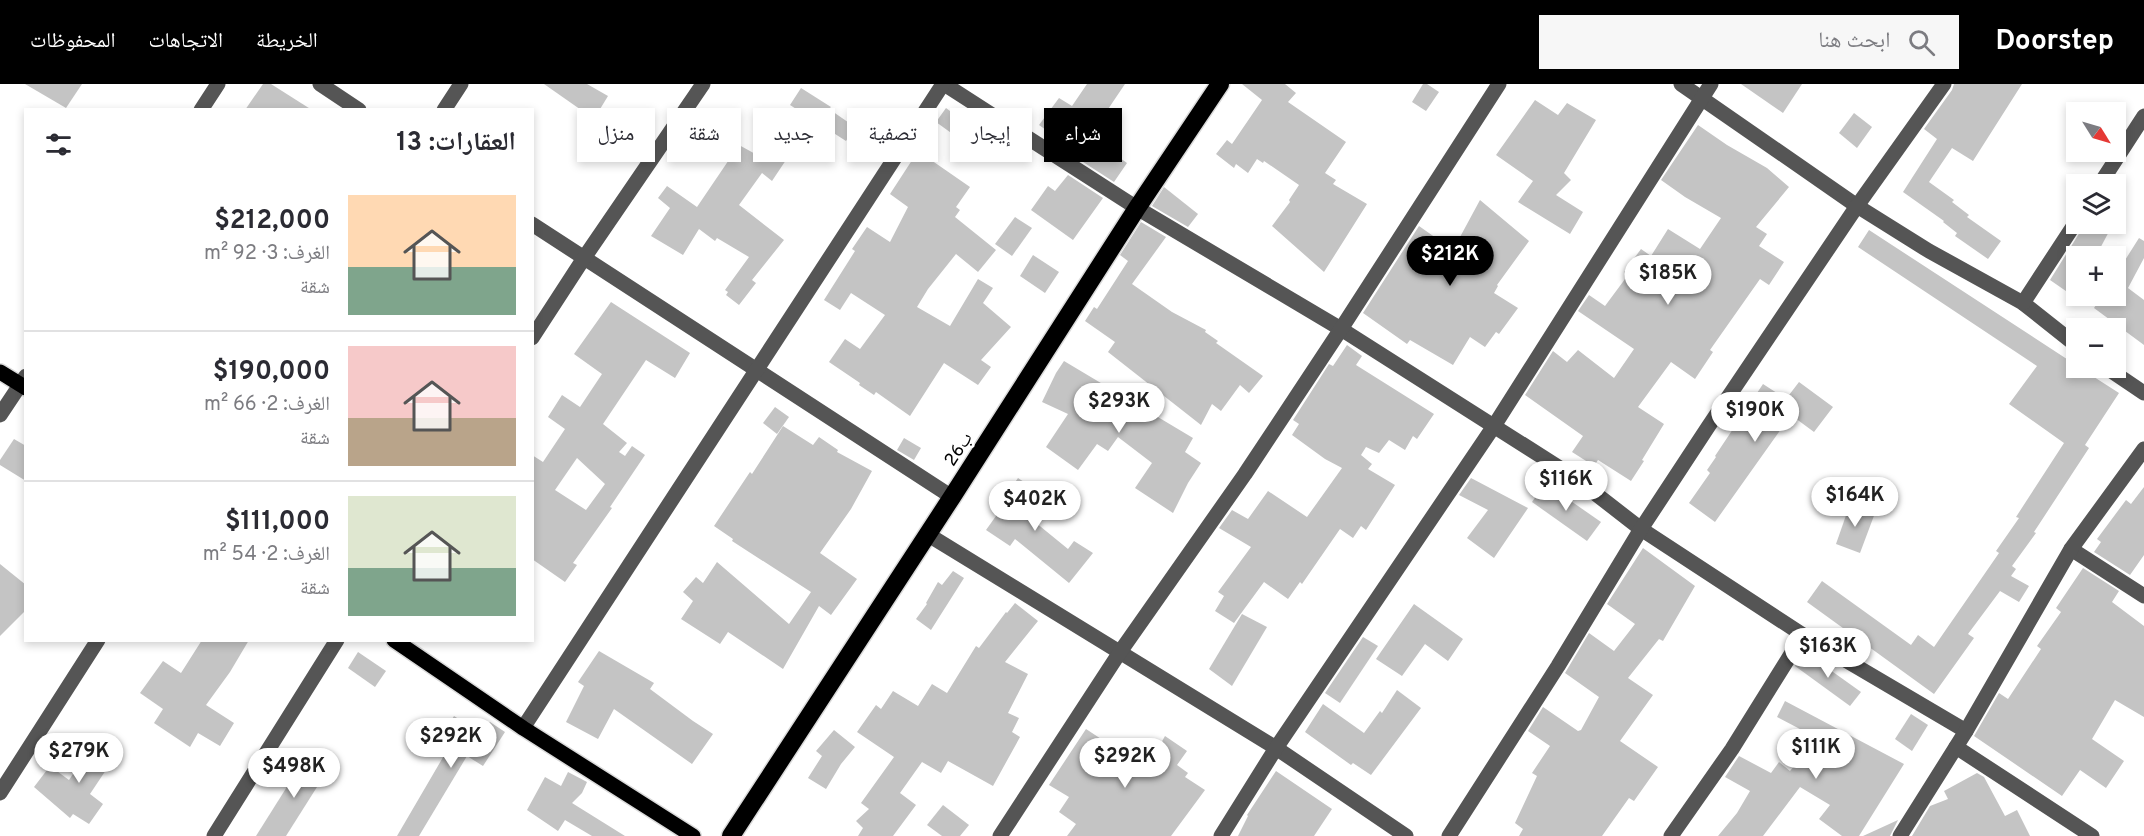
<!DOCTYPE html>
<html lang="ar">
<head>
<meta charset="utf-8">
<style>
  body { margin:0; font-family:Overpass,"Noto Naskh Arabic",sans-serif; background:#f7f7f7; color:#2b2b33; direction:rtl; height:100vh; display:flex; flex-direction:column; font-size:22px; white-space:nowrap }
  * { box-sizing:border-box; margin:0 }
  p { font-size:20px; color:#7c7c81 }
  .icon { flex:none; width:33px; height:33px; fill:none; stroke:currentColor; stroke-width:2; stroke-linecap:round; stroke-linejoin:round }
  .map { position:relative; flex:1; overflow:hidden; direction:ltr }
  .drawer { position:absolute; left:24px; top:24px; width:510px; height:534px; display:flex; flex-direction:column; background:#fff; border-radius:0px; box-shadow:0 3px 9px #0003; direction:rtl }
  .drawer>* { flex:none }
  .banner { position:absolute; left:552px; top:24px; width:570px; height:54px; direction:rtl; display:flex; gap:12px }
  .needle { width:39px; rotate:127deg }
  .buttons { position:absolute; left:2066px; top:18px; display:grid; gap:12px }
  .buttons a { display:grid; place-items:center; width:60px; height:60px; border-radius:0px; background:#fff; box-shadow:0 3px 9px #0003; font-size:30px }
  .price { position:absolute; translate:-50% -51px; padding:0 14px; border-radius:21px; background:#fff; color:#222; font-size:20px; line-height:39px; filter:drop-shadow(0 2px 3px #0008) }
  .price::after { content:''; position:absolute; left:50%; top:36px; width:18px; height:14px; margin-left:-9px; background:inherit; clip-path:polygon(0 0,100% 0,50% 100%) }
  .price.active { background:#000; color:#fff }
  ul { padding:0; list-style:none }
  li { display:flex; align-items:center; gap:18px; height:150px; padding:0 18px }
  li+li { border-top:2px solid #e1e1e2 }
  li span { display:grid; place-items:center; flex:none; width:168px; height:120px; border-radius:0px; color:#555 }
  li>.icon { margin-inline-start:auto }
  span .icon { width:72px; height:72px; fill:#fffc; stroke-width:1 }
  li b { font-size:26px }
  h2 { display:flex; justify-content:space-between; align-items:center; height:72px; padding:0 18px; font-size:26px }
  .pill { padding:0 21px; border-radius:0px; background:#fff; box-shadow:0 3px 9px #0003; font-size:21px; line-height:54px }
  .pill.active { background:#000; color:#fff }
  header { display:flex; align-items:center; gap:36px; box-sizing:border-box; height:84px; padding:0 30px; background:#000; color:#fff }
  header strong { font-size:28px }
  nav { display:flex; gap:33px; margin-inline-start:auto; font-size:21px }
  .search { width:420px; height:54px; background:#f7f7f7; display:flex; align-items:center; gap:15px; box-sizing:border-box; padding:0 21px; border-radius:0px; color:#7c7c81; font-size:22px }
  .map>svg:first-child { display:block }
  .building { fill:#c4c4c4; fill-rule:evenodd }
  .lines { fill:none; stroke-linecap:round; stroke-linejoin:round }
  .major-casing { stroke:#dbdbdb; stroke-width:18 }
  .highway-casing { stroke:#dbdbdb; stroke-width:21 }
  .minor { stroke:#555; stroke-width:15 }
  .major { stroke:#000; stroke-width:15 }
  .highway { stroke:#000; stroke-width:18 }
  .labels { text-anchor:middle; stroke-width:5; stroke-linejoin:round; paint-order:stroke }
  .street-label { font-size:18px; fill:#000; stroke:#fff }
</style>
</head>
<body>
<header>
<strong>Doorstep</strong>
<div class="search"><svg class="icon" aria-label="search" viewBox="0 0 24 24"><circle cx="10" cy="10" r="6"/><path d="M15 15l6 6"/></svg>ابحث هنا</div>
<nav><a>الخريطة</a><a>الاتجاهات</a><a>المحفوظات</a></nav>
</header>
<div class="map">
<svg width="2144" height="752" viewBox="0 0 2144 752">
  <rect width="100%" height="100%" fill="#fff"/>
  <g class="building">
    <path d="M25,0H82L66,24Z"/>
    <path d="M263,0H271L312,26H245Z"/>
    <path d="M544,0H587L608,12L594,35Z"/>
    <path d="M1087,0H1125L1098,40L1104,45L1096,57L1127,79L1114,98L1080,76L1083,72L1039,41L1059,14L1072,22Z"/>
    <path d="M1242,0H1285L1296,9L1288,18L1346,58L1325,89L1336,96L1333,100L1367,120L1324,188L1272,142L1290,118L1289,116L1299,101L1264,77L1263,79L1257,75L1248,89L1236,80L1234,84L1216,70L1227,56L1232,60L1262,16Z"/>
    <path d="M1423,0H1427L1439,8L1426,27L1412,18Z"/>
    <path d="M1741,0H1802L1783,29Z"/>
    <path d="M1954,0H2022L1973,77L1952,64L1929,98L1954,116L1952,118L1969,131L1967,133L2001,157L1988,175L1955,152L1957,149L1943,138L1944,137L1903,108L1937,55L1924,45L1952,6Z"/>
    <path d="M801,4L831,23L829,25L855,43L846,57L790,21Z"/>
    <path d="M1535,16L1558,31L1567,19L1596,36L1564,89L1571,96L1556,111L1583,128L1570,150L1518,118L1533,97L1496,71Z"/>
    <path d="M946,24L985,53L990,47L1005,59L990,77L936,38Z"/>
    <path d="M1854,29L1872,43L1857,64L1839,49Z"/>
    <path d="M710,31L727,39L714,64L698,55Z"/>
    <path d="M1698,41L1727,61L1767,84L1789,103L1756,143L1767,150L1759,162L1784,178L1769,201L1760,195L1710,266L1713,268L1695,295L1671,278L1638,323L1664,340L1642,376L1644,377L1631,397L1598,376L1594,382L1572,368L1583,352L1525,311L1553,267L1567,278L1578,266L1614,294L1634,265L1578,227L1589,211L1605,222L1628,191L1624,188L1641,165L1651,172L1668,145L1700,165L1721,134L1685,113L1661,96Z"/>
    <path d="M770,56L790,70L772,97L762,89L739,121L784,156L752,196L756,199L739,221L726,211L728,208L725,206L749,173L717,154L715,157L699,145L683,171L651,152L670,124L658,114L667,102L697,123L739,61L759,72Z"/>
    <path d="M918,67L970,103L956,123L960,126L955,133L996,166L978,188L956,170L928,205L917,223L950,242L978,195L993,204L983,219L1011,243L981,276L991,283L978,301L944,279L910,332L876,308L874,311L859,301L860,299L829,278L845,255L860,265L885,231L851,209L840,226L824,216L855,167L852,165L867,143L890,158L908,123L890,110Z"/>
    <path d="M1068,91L1103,114L1073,156L1031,126L1048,102L1055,107Z"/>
    <path d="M1164,103L1198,130L1188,143L1152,122Z"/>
    <path d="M1480,116L1529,157L1497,201L1498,202L1494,209L1518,224L1499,250L1496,248L1485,263L1470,253L1453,281L1410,256L1407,260L1363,229L1419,142L1453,166Z"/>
    <path d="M1015,133L1032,144L1012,172L995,160Z"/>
    <path d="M1141,138L1166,153L1132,200L1172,228L1206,246L1205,248L1218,257L1216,259L1263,292L1249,309L1240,301L1221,327L1212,320L1201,341L1108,268L1115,258L1085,237L1094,223L1097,225L1128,177L1120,171Z"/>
    <path d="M2085,140H2113L2096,172H2076V214L2050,196Z"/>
    <path d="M1869,146L2076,281V284H2080L2119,309L2085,361L2089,364L2034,448L2036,449L2012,482L2016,485L2011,492L2029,502L2019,518L2000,507L1968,550L1974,554L1934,610L1807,518L1822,497L1911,561L1918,551L1934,563L1999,469L1996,467L2019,434L2016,433L2064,359L2009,320L2037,282L1858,163Z"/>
    <path d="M2139,154L2144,157V174L2128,204L2144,216V261L2094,224L2102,212H2115V192Z"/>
    <path d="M1033,171L1059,188L1045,209L1020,192Z"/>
    <path d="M611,218L690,269L675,294L646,276L603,340L627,359L619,368L625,372L632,362L645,371L610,423L612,424L573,479L577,481L565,498L532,475V371L543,378L565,345L548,333L562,311L580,323L602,290L574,270ZM577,374L605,400L586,426L555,406Z"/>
    <path d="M1347,261L1362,272L1356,281L1434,330L1417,355L1413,352L1405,366L1389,356L1379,369L1366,363L1361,371L1372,380L1368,385L1395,401L1366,446L1361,442L1353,454L1340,445L1302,500L1300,498L1288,515L1264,498L1234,539L1215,527L1224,512L1218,508L1251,463L1219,444L1232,426L1248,435L1268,407L1307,433L1342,384L1325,375L1292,351L1299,340L1293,336L1329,280L1333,282Z"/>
    <path d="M1064,277L1193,354L1185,368L1201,379L1188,399L1173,429L1135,404L1152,379L1118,353L1108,367L1097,360L1078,386L1046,363L1068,330L1042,318L1056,289Z"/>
    <path d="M1799,298L1833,323L1814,348L1791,331L1715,438L1689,419L1710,389L1707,386L1716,373L1715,372L1763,300L1786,315Z"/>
    <path d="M775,323L789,333L777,350L763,339Z"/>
    <path d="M783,342L813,361L819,353L838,366L837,368L872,387L851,425L820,469L857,495L831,531L819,522L783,585L728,548L720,560L681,535L693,517L683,508L696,493L703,499L717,478L789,540L811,508L732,457L733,455L714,442L750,388L752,390Z"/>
    <path d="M904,354L921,364L914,376L897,366Z"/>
    <path d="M14,355L26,362V397L0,381V376Z"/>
    <path d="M1018,394L1045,412L1030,434L1068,465L1074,457L1093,469L1069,499L1015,455L1010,462L986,446L1001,425L998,423Z"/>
    <path d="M1471,394L1528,424L1494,474L1467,454L1488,426L1459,411Z"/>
    <path d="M1545,399L1601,438L1587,457L1532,418Z"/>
    <path d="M2144,403V471L2130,491L2094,468L2101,458L2097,455L2126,416L2131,420Z"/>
    <path d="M1850,420L1875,429L1860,469L1836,460Z"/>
    <path d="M1643,464L1695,502L1663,557L1659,555L1628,594L1653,611L1620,657L1658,683L1634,717L1629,714L1602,752H1519L1523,745L1515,739L1537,692L1532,689L1550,662L1528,647L1543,623L1578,647L1581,646L1599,613L1565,589L1589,549L1614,567L1635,540L1607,520Z"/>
    <path d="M0,480L26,501V526L0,552Z"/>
    <path d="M2083,484L2119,507L2112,518L2144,542V633L2115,616L2092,655L2124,677L2106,704L2080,686L2062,712L1974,652L1999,609L2008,615L2041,565L2037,562L2061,528L2056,524Z"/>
    <path d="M953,487L964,494L931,546L916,535L927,520L926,519L938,498L942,501Z"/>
    <path d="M1015,519L1038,537L1005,578L1028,590L1008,629L1019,634L1012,648L1020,653L993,702L948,677L941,689L922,678L900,709L916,721L893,752H858L863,744L856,737L869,725L861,719L894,673L857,648L876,621L881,625L893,607L918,622L932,600L947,609L976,562L979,564L1006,528L1007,529Z"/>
    <path d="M1414,520L1463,555L1448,577L1425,560L1402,592L1376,575Z"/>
    <path d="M1242,530L1267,543L1232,602L1209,585Z"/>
    <path d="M1363,553L1378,562L1340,619L1325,609Z"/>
    <path d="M202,556H249L230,588L206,621L234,639L220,662L198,649L190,663L154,639L163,625L140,609L163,577L181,589Z"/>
    <path d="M599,567L654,599L650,605L693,637L713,650L692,680L614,625L598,655L566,638L584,602L578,598Z"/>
    <path d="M358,568L386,587L375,603L348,584Z"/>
    <path d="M1805,568L1861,608L1850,622L1795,582Z"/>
    <path d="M1397,606L1421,624L1371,691L1353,679L1351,681L1305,648L1323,620L1364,649L1380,627L1382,629Z"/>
    <path d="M1785,617L1904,680L1859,752H1842L1819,735L1830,721L1800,703L1763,752H1718L1737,729L1750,707L1725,693L1739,672L1771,689L1779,678L1790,687L1817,654L1777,633Z"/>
    <path d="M1911,630L1928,641L1912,667L1895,655Z"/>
    <path d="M454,632L482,650L490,638L505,648L483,682L467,672L419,752H397L449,663L439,657Z"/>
    <path d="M1086,645L1130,674L1141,658L1156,668L1165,652L1187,667L1177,681L1188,689L1185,693L1205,706L1171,752H1067L1076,740L1059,728L1069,713L1049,701Z"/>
    <path d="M834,646L855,663L841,680L826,705L808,694L822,672L816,667Z"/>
    <path d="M97,654L118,668L90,710L103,720L89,740L73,730L70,734L34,703L50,682L69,696Z"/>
    <path d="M307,671L329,684L286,752H256Z"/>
    <path d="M1276,687L1332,725L1314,752H1238L1248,732L1247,731Z"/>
    <path d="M568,688L587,698L582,709L572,719L625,752H592L565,736L558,747L527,726L545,693L561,702Z"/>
    <path d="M1977,689L1984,693L2005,732L2017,726L2030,752H1912L1930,722L1948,715L1944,707Z"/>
    <path d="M943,721L969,741L960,752H942L927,741Z"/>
    <path d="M1898,736L1890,752H1863Z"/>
  </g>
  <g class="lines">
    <defs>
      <g id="major">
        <path d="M0,288L26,304"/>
        <path d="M394,556L523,644L693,752"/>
      </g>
      <path id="highway" d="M731,752L952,413L1137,124L1220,0"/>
    </defs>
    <use href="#major" class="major-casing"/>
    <use href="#highway" class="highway-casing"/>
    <g class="minor">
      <path d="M320,0L359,26"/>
      <path d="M944,0L1137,124L1341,245L1574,393L1641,445L1803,551L1966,647"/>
      <path d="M1681,0L1857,122L1929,167L2023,219L2076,261"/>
      <path d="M201,26L218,0"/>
      <path d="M444,26L461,0"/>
      <path d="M2100,100L2144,32"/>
      <path d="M532,140L952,413"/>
      <path d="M2023,219L2076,138"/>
      <path d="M532,254L584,174L703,0"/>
      <path d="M2107,284L2144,309"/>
      <path d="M0,331L26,292"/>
      <path d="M927,450L1276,664L1406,752"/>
      <path d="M2071,465L2144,512"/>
      <path d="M523,644L943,0"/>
      <path d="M1956,663L2092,752"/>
      <path d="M0,709L98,556"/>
      <path d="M214,752L337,556"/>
      <path d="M1000,752L1120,568L1245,390L1341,245L1499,0"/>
      <path d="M1221,752L1276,664L1494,342L1711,0"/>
      <path d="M1449,752L1558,582L1641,445L1708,343L1857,122L1944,0"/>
      <path d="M1671,752L1732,665L1803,551"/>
      <path d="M1900,752L1966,647L2071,465L2144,365"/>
    </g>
    <use href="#major" class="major"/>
    <use href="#highway" class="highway"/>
  </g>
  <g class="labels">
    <g class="street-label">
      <text transform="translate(958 365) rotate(-57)" y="6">26ب</text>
    </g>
  </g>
</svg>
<div class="buttons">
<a><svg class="needle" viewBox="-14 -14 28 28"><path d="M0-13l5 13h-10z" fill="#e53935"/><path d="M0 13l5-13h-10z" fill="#7c7c81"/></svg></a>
<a><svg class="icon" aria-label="layers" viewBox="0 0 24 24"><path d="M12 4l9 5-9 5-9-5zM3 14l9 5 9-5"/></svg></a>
<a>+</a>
<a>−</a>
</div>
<b class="price active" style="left:1450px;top:203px">$212K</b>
<b class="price" style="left:1668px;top:222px">$185K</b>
<b class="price" style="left:1119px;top:350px">$293K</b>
<b class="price" style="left:1755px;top:359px">$190K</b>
<b class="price" style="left:1566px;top:428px">$116K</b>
<b class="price" style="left:1855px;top:444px">$164K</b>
<b class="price" style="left:1035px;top:448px">$402K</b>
<b class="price" style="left:1828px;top:595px">$163K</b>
<b class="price" style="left:451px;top:685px">$292K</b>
<b class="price" style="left:1816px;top:696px">$111K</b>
<b class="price" style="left:79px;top:700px">$279K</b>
<b class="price" style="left:1125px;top:705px">$292K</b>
<b class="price" style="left:294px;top:715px">$498K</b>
<div class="banner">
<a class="pill active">شراء</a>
<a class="pill">إيجار</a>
<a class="pill">تصفية</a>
<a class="pill">جديد</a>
<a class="pill">شقة</a>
<a class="pill">منزل</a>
</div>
<section class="drawer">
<h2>العقارات: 13<svg class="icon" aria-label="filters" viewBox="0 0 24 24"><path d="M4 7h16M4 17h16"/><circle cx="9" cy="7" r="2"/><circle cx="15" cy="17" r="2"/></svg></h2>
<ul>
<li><span style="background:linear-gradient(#ffd9b3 60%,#7fa58c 0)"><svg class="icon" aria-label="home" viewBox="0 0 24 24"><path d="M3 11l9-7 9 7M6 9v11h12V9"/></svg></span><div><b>$212,000</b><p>الغرف: 3 · 92 m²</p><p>شقة</p></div></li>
<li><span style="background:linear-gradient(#f6c9c9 60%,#b9a48a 0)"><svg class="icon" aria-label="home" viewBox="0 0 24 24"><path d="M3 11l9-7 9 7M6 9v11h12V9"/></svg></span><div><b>$190,000</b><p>الغرف: 2 · 66 m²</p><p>شقة</p></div></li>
<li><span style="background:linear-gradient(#dfe7d0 60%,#7fa58c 0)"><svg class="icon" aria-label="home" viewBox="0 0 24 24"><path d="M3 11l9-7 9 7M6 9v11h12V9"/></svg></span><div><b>$111,000</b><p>الغرف: 2 · 54 m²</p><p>شقة</p></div></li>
</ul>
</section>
</div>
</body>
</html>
